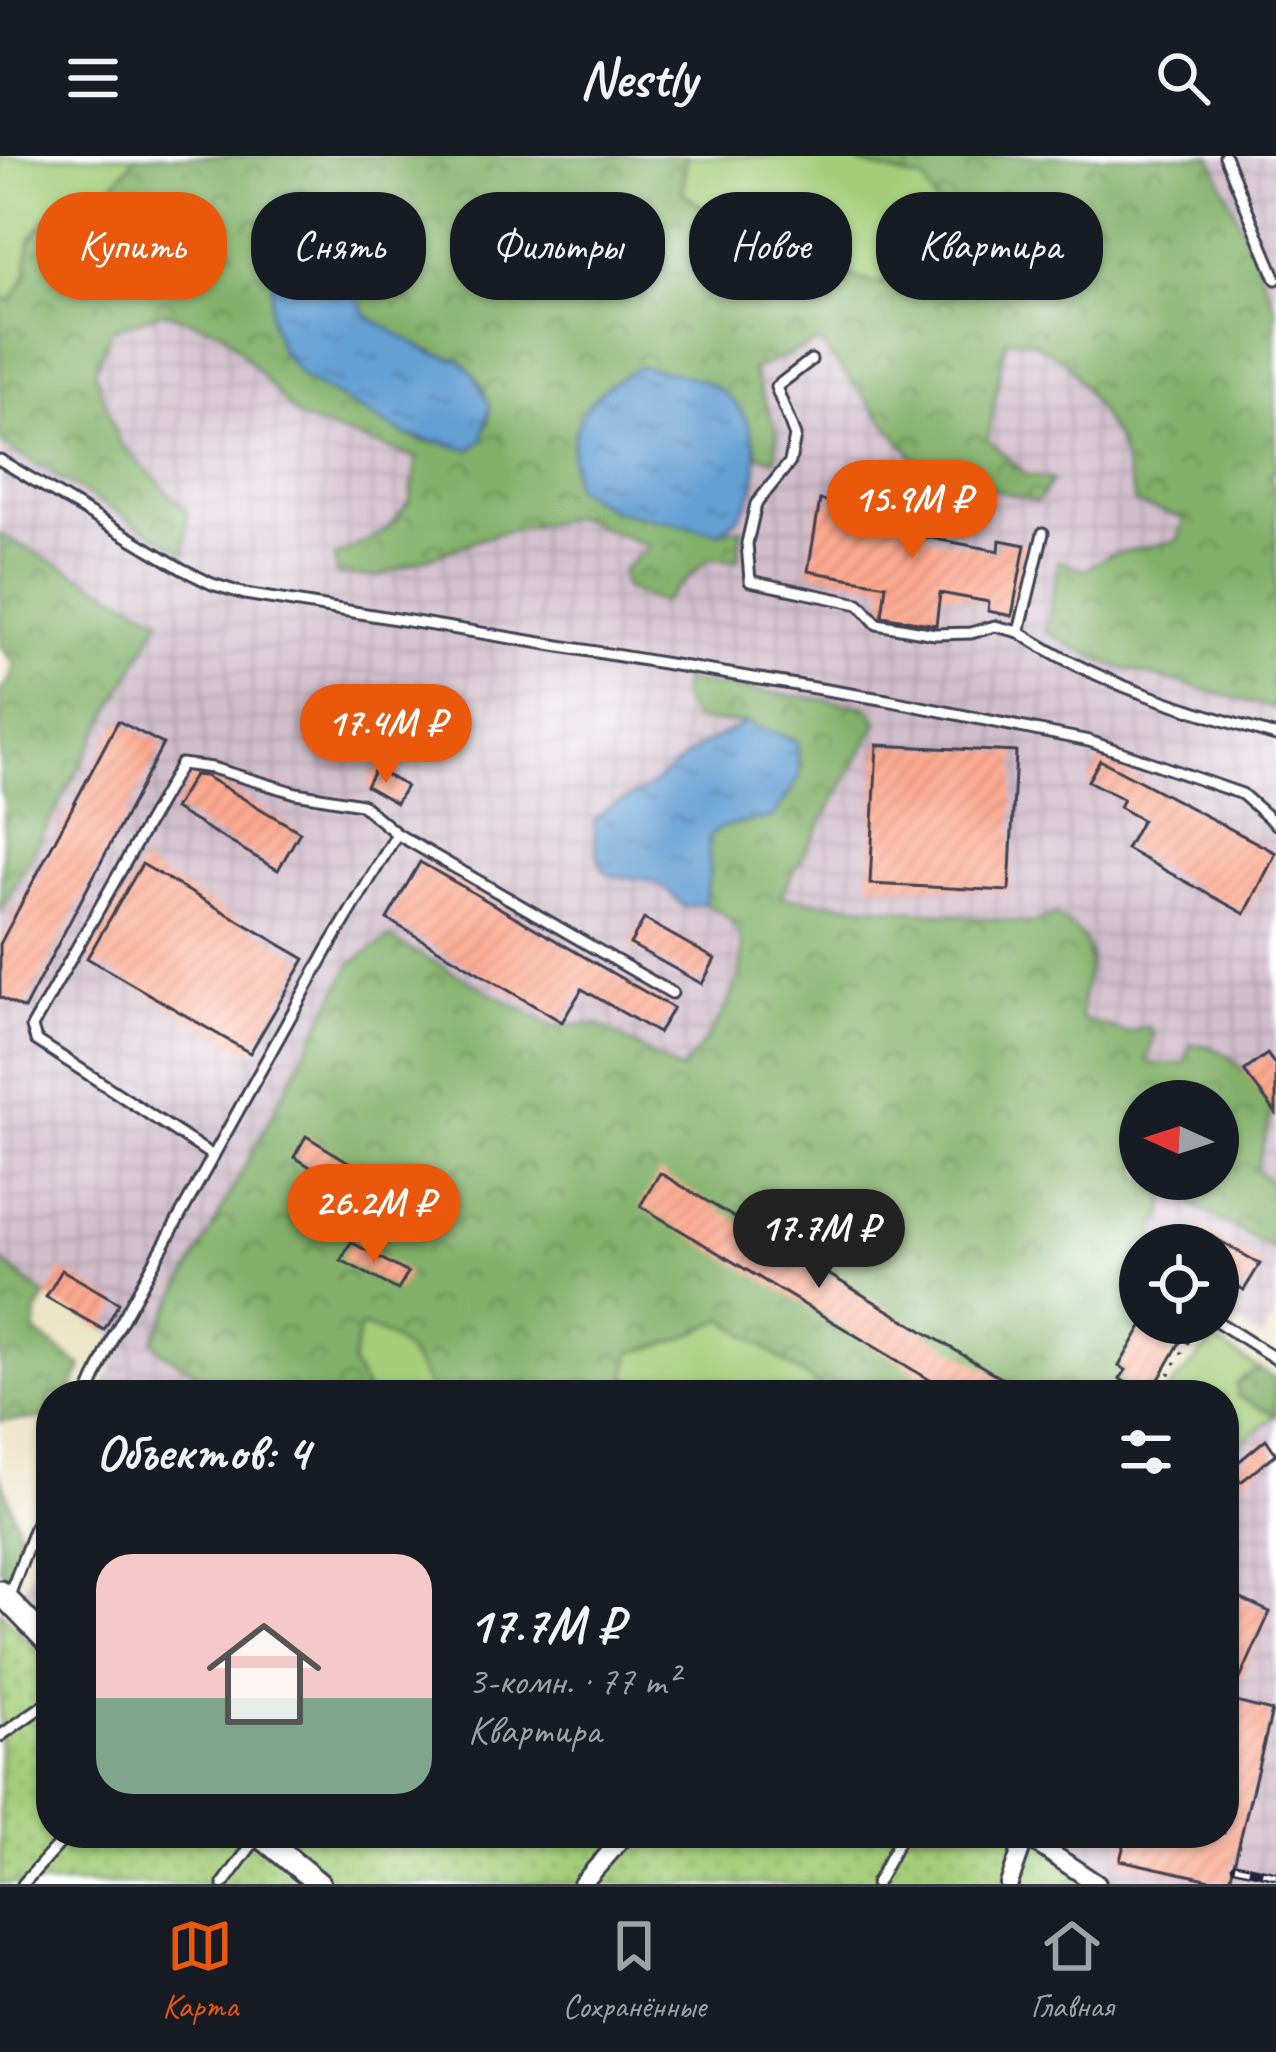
<!DOCTYPE html>
<html lang="ru">
<head>
<meta charset="utf-8">
<style>
  body { margin:0; font-family:Caveat,sans-serif; background:#242831; color:#f1f3f6; height:100vh; display:flex; flex-direction:column; font-size:45px; white-space:nowrap }
  * { box-sizing:border-box; margin:0 }
  p { font-size:39px; color:#9ea1a6 }
  .icon { flex:none; width:66px; height:66px; fill:none; stroke:currentColor; stroke-width:2; stroke-linecap:round; stroke-linejoin:round }
  .map { position:relative; flex:1; overflow:hidden }
  .panel { position:absolute; left:36px; top:1224px; width:1203px; height:468px; display:flex; flex-direction:column; background:#171b24; border-radius:48px; box-shadow:0 3px 9px #0004 }
  .panel>* { flex:none }
  .guide { position:absolute; left:36px; top:36px; width:1206px; height:108px; display:flex; gap:24px }
  .needle { width:78px; rotate:273deg }
  .tools { position:absolute; left:1119px; top:924px; display:grid; gap:24px }
  .tools a { display:grid; place-items:center; width:120px; height:120px; border-radius:50%; background:#171b24; box-shadow:0 3px 9px #0004; font-size:60px }
  .price { position:absolute; translate:-50% -102px; padding:0 27px; border-radius:42px; background:#ea580c; color:#fff; font-size:39px; line-height:78px; filter:drop-shadow(0 3px 6px #0008) }
  .price::after { content:''; position:absolute; left:50%; top:72px; width:36px; height:27px; margin-left:-18px; background:inherit; clip-path:polygon(0 0,100% 0,50% 100%) }
  .price.active { background:#222; color:#fff }
  ul { padding:0; list-style:none }
  li { display:flex; align-items:center; gap:36px; height:300px; padding:0 60px }
  li span { display:grid; place-items:center; flex:none; width:336px; height:240px; border-radius:36px; color:#555 }
  li>.icon { margin-inline-start:auto }
  span .icon { width:144px; height:144px; fill:#fffc; stroke-width:1 }
  li b { font-size:51px }
  h2 { display:flex; justify-content:space-between; align-items:center; height:144px; padding:0 60px; font-size:51px }
  .chip { padding:0 42px; border-radius:48px; background:#171b24; box-shadow:0 3px 9px #0004; font-size:42px; line-height:108px }
  .chip.active { background:#ea580c; color:#fff }
  header { display:flex; justify-content:space-between; align-items:center; height:156px; padding:0 60px; background:#171b24; font-size:54px; font-weight:600 }
  .dock { display:flex; justify-content:space-around; align-items:center; height:168px; border-top:3px solid #363941; background:#171b24; font-size:33px; color:#9ea1a6 }
  .dock a { display:grid; justify-items:center; gap:6px }
  .dock .active { color:#ea580c }
  .map>svg:first-child { display:block }
  .industrial { fill:url(#industrial-grid); fill-rule:evenodd }
  .grass { fill:#a3cd79; stroke:#62785a; stroke-width:3 }
  .forest { fill:url(#forest-crowns); stroke:#526952; stroke-width:3; fill-rule:evenodd }
  .park { fill:url(#park-dots); stroke:#62785a; stroke-width:3 }
  .water { fill:url(#water-ripples); stroke:#426087; stroke-width:3 }
  .building { fill:url(#building-hatch) }
  .lines { fill:none; stroke-linecap:round; stroke-linejoin:round }
  .service-casing { stroke:#403f50; stroke-width:15 }
  .minor-casing { stroke:#403f50; stroke-width:22 }
  .tertiary-casing { stroke:#403f50; stroke-width:27 }
  .path { stroke:#403f50; stroke-width:3; stroke-dasharray:3 9; stroke-linecap:butt }
  .service { stroke:#fff; stroke-width:9 }
  .minor { stroke:#fff; stroke-width:16 }
  .tertiary { stroke:#fff; stroke-width:21 }
  .rail-casing { stroke:#22223b; stroke-width:9 }
  .rail { stroke:#fff; stroke-width:4.5; stroke-dasharray:14; stroke-linecap:butt }
</style>
</head>
<body>
<header><svg class="icon" aria-label="menu" viewBox="0 0 24 24"><path d="M4 6h16M4 12h16M4 18h16"/></svg>Nestly<svg class="icon" aria-label="search" viewBox="0 0 24 24"><circle cx="10" cy="10" r="6"/><path d="M15 15l6 6"/></svg></header>
<div class="map">
<svg width="1276" height="1728" viewBox="0 0 1276 1728">
  <defs>
    <pattern id="industrial-grid" width="8" height="8" patternUnits="userSpaceOnUse" patternTransform="scale(3)"><rect width="8" height="8" fill="#d1bdcb"/><path d="M0 4h8M4 0v8" fill="none" stroke="#b3a2af"/></pattern>
    <pattern id="forest-crowns" width="20" height="18" patternUnits="userSpaceOnUse" patternTransform="scale(3)"><rect width="20" height="18" fill="#82b069"/><path d="M2 6a3 3 0 1 1 6 0M12 15a3 3 0 1 1 6 0" fill="none" stroke="#6a8f58"/></pattern>
    <pattern id="park-dots" width="8" height="8" patternUnits="userSpaceOnUse" patternTransform="scale(3)"><rect width="8" height="8" fill="#a3cd79"/><path d="M2 2h.1M6 6h.1" fill="none" stroke="#8cb06a" stroke-width="1.8" stroke-linecap="round"/></pattern>
    <pattern id="water-ripples" width="26" height="14" patternUnits="userSpaceOnUse" patternTransform="scale(3)"><rect width="26" height="14" fill="#639fd3"/><path d="M2 4q2-2 4 0t4 0M15 11q2-2 4 0t4 0" fill="none" stroke="#5181ac"/></pattern>
    <pattern id="building-hatch" width="6" height="6" patternUnits="userSpaceOnUse" patternTransform="scale(3)"><rect width="6" height="6" fill="#fda98f"/><path d="M-1 1l2-2M0 6l6-6M5 7l2-2" fill="none" stroke="#d9917c"/></pattern>
  </defs>
  <rect width="100%" height="100%" fill="#fff"/>
  <filter id="ink" filterUnits="userSpaceOnUse"><feTurbulence type="fractalNoise" baseFrequency=".00833" numOctaves="2"/><feDisplacementMap in="SourceGraphic" scale="24" xChannelSelector="R" yChannelSelector="G"/><feConvolveMatrix kernelMatrix="1 2 1 2 8 2 1 2 1" color-interpolation-filters="sRGB"/></filter>
  <filter id="wash" filterUnits="userSpaceOnUse"><feTurbulence type="fractalNoise" baseFrequency=".004" numOctaves="4" result="noise"/><feDisplacementMap in="SourceGraphic" scale="48" xChannelSelector="R" yChannelSelector="G"/><feGaussianBlur stdDeviation="2.7" result="paint"/><feColorMatrix in="noise" values="0 0 0 0 0 0 0 0 0 0 0 0 0 0 0 0 0 1.4 0 .05"/><feComposite in="paint" operator="in"/></filter>
  <g filter="url(#wash)">
    <rect width="100%" height="100%" fill="#ece4c6"/>
    <g class="industrial">
      <path d="M0,0H1276V1160L1261,1183L1218,1154V1089H1140V1167H1191L1146,1239H101L123,1184L46,1141L0,1103V757L161,463L0,378ZM1140,945H1218V1023H1140Z"/>
      <path d="M1276,1259V1728H1117L1070,1693L1037,1677H1224V1300Z"/>
      <path d="M51,1362V1479L18,1443Z"/>
    </g>
    <g class="grass">
      <path d="M0,0H136L82,66L48,62L29,85L27,118L11,147L0,139Z"/>
      <path d="M686,0H857L861,8L925,25L939,54C919,79 905,106 882,128L851,121L826,96L794,100L763,87L741,64L709,55L683,37Z"/>
      <path d="M724,1162L831,1239H656L626,1220L631,1197L679,1184Z"/>
      <path d="M359,1170C399,1177 416,1204 432,1239H369L352,1209Z"/>
      <path d="M1214,1185L1260,1213L1236,1230L1238,1241L1276,1259L1224,1300V1239H1163Z"/>
    </g>
    <g class="forest">
      <path d="M136,0H686L683,37L708,55L741,64L763,87L794,100L826,96L851,121L882,128C905,106 919,79 939,54L924,25L861,8L857,0H1211L1276,152V314L1268,319L1276,331V506L1271,529L1276,531V553L1108,508L1046,476L1058,404L1085,414L1111,398L1177,385L1185,363L1136,348L1118,286L1067,206L1032,186L1006,183L988,284L1027,319L1053,324L1037,346L951,321L917,305L819,186L752,214L777,275L775,304L758,299C752,267 738,251 714,230L719,376L742,372L738,404L709,403L661,447L624,432L621,415L649,390L575,361L495,378L376,421L336,419L334,402L386,374L410,345L417,302L299,263L223,175L163,156L111,174L95,215L119,286L187,355L186,397L0,287V139L11,146L27,118L29,85L48,61L83,65ZM287,41L337,76C344,105 349,141 371,163C411,204 493,190 489,267L438,287L422,285L302,221L281,194L270,162L276,74Z"/>
      <path d="M0,378L161,462L0,757L5,645L0,635V535L11,523L15,508L0,490Z"/>
      <path d="M683,525L868,550L878,567L780,741L1031,767L1056,759C1111,796 1082,809 1081,863L1128,877L1148,870L1155,879L1147,905L1157,909L1185,907L1190,889C1228,884 1253,926 1273,953L1256,1014L1276,1031V1095L1194,1049L1186,1039L1199,1023H1218V945H1140V1023H1169L1163,1059L1149,1089H1140V1103L1129,1121L1140,1128V1167H1144L1121,1223L1141,1236L1147,1228L1154,1232L1146,1239H831L724,1163L679,1184L631,1197L626,1220L656,1239H432C416,1204 399,1177 360,1171L352,1208L369,1239H234L162,1196L153,1184L352,807L389,782L553,870L597,868L681,915C717,873 785,778 704,748L710,714L707,682L721,671L774,661L800,620L797,584L746,567L695,565L681,543Z"/>
      <path d="M0,1103L46,1141L37,1156L35,1176L82,1211L69,1239H51V1259L42,1263L0,1265Z"/>
      <path d="M1260,1213L1276,1223V1259L1238,1240L1236,1230L1244,1220Z"/>
      <path d="M0,1317L22,1385L8,1421L0,1413Z"/>
    </g>
    <path class="park" d="M0,1454L51,1510V1677H229L245,1690L252,1677H1037L1070,1693L1117,1728H0Z"/>
    <g class="water">
      <path d="M302,32L337,76L350,128L368,161L430,196L461,204L473,217L490,250L483,283L471,294L406,279L302,221L281,194L270,162L276,73L287,41Z"/>
      <path d="M641,210C664,216 695,219 715,231C758,255 770,317 741,358C737,365 726,371 719,376L612,354L573,330C567,265 583,240 641,210Z"/>
      <path d="M746,567L797,585L800,620L774,661L721,671L708,682L710,714L704,748L684,751C677,745 671,736 663,731C619,706 596,748 594,664L611,650L648,632L698,591Z"/>
    </g>
    <g id="blocks">
      <g class="building">
        <path d="M820,344L928,362L925,381L999,395L1000,384L1025,389L1012,460L988,455L989,446L940,437L936,469L882,460L886,429L808,415Z"/>
        <path d="M118,565L163,588L24,853L0,841V788Z"/>
        <path d="M877,589L1016,596L1009,735L870,728Z"/>
        <path d="M1100,604L1276,697L1245,758L1126,693L1142,664L1119,651L1123,643L1088,625Z"/>
        <path d="M375,613L406,630L396,647L366,630Z"/>
        <path d="M194,619L205,620L300,676L278,714L174,653Z"/>
        <path d="M420,706L673,852L658,877L582,833L562,866L387,763Z"/>
        <path d="M142,708L305,803L250,897L87,802Z"/>
        <path d="M644,763L715,803L702,828L630,788Z"/>
        <path d="M1267,898L1276,910V957L1244,915Z"/>
        <path d="M306,980L432,1057L419,1077L294,1001Z"/>
        <path d="M660,1017L1008,1226L1000,1239H955L640,1050Z"/>
        <path d="M1201,1074L1260,1108L1244,1134L1218,1119V1089H1192Z"/>
        <path d="M351,1086L408,1117L398,1134L341,1104Z"/>
        <path d="M62,1114L119,1147L104,1174L46,1141Z"/>
        <path d="M1144,1167H1191L1154,1232L1147,1228L1142,1236L1120,1223L1126,1214L1119,1210Z"/>
        <path d="M1266,1283L1276,1298L1241,1326L1230,1313Z"/>
        <path d="M1224,1435L1270,1456L1240,1523L1224,1515Z"/>
        <path d="M1224,1543L1272,1555L1229,1728L1120,1704L1127,1677H1224Z"/>
      </g>
    </g>
  </g>
  <g filter="url(#ink)">
    <use href="#blocks" fill-opacity="0" stroke="#403f50" stroke-width="3"/>
    <g class="lines">
      <defs>
        <g id="service">
          <path d="M1225,0L1276,123"/>
          <path d="M811,204L776,231L795,280L790,306L756,348L747,387L750,425L859,448L877,468L935,478L971,477L995,470L1019,476"/>
          <path d="M0,304L182,413L212,428L245,438L887,544L1089,585L1242,638L1276,668"/>
          <path d="M1043,377L1019,476C1097,528 1187,554 1276,580"/>
          <path d="M213,1000L36,884L32,871L181,608L212,612L296,637L361,648L397,678L672,837"/>
          <path d="M1218,1166L1276,1203"/>
          <path d="M88,1239L114,1179L329,791L397,678"/>
          <path d="M9,1440L51,1329"/>
          <path d="M0,1580L51,1544"/>
          <path d="M23,1728L69,1677"/>
          <path d="M223,1728L259,1679"/>
          <path d="M876,1728L903,1677"/>
        </g>
        <g id="minor">
          <path d="M1021,1677L1097,1728"/>
          <path d="M582,1728L627,1677"/>
          <path d="M1009,1728L1026,1679"/>
        </g>
        <g id="tertiary">
          <path d="M0,1436L51,1489"/>
          <path d="M257,1677L319,1728"/>
        </g>
      </defs>
      <use href="#service" class="service-casing"/>
      <use href="#minor" class="minor-casing"/>
      <use href="#tertiary" class="tertiary-casing"/>
      <path class="path" d="M1156,1239L1200,1167"/>
      <use href="#service" class="service"/>
      <use href="#minor" class="minor"/>
      <use href="#tertiary" class="tertiary"/>
      <defs>
        <path id="rail" d="M1235,1710L1276,1719"/>
      </defs>
      <use href="#rail" class="rail-casing"/>
      <use href="#rail" class="rail"/>
    </g>
  </g>
</svg>
<div class="tools">
<a><svg class="needle" viewBox="-14 -14 28 28"><path d="M0-13l5 13h-10z" fill="#e53935"/><path d="M0 13l5-13h-10z" fill="#9ea1a6"/></svg></a>
<a><svg class="icon" aria-label="locate" viewBox="0 0 24 24"><circle cx="12" cy="12" r="6"/><path d="M12 2v4M12 18v4M2 12h4M18 12h4"/></svg></a>
</div>
<b class="price" style="left:912px;top:406px">15.9M ₽</b>
<b class="price" style="left:386px;top:630px">17.4M ₽</b>
<b class="price" style="left:374px;top:1110px">26.2M ₽</b>
<b class="price active" style="left:819px;top:1135px">17.7M ₽</b>
<div class="guide">
<a class="chip active">Купить</a>
<a class="chip">Снять</a>
<a class="chip">Фильтры</a>
<a class="chip">Новое</a>
<a class="chip">Квартира</a>
</div>
<section class="panel">
<h2>Объектов: 4<svg class="icon" aria-label="filters" viewBox="0 0 24 24"><path d="M4 7h16M4 17h16"/><circle cx="9" cy="7" r="2"/><circle cx="15" cy="17" r="2"/></svg></h2>
<ul>
<li><span style="background:linear-gradient(#f6c9c9 60%,#7fa58c 0)"><svg class="icon" aria-label="home" viewBox="0 0 24 24"><path d="M3 11l9-7 9 7M6 9v11h12V9"/></svg></span><div><b>17.7M ₽</b><p>3-комн. · 77 m²</p><p>Квартира</p></div></li>
</ul>
</section>
</div>
<nav class="dock">
<a class="active"><svg class="icon" aria-label="map" viewBox="0 0 24 24"><path d="M3 6l6-2 6 2 6-2v14l-6 2-6-2-6 2zM9 4v14M15 6v14"/></svg>Карта</a>
<a><svg class="icon" aria-label="saved" viewBox="0 0 24 24"><path d="M7 4h10v16l-5-4-5 4z"/></svg>Сохранённые</a>
<a><svg class="icon" aria-label="home" viewBox="0 0 24 24"><path d="M3 11l9-7 9 7M6 9v11h12V9"/></svg>Главная</a>
</nav>
</body>
</html>
